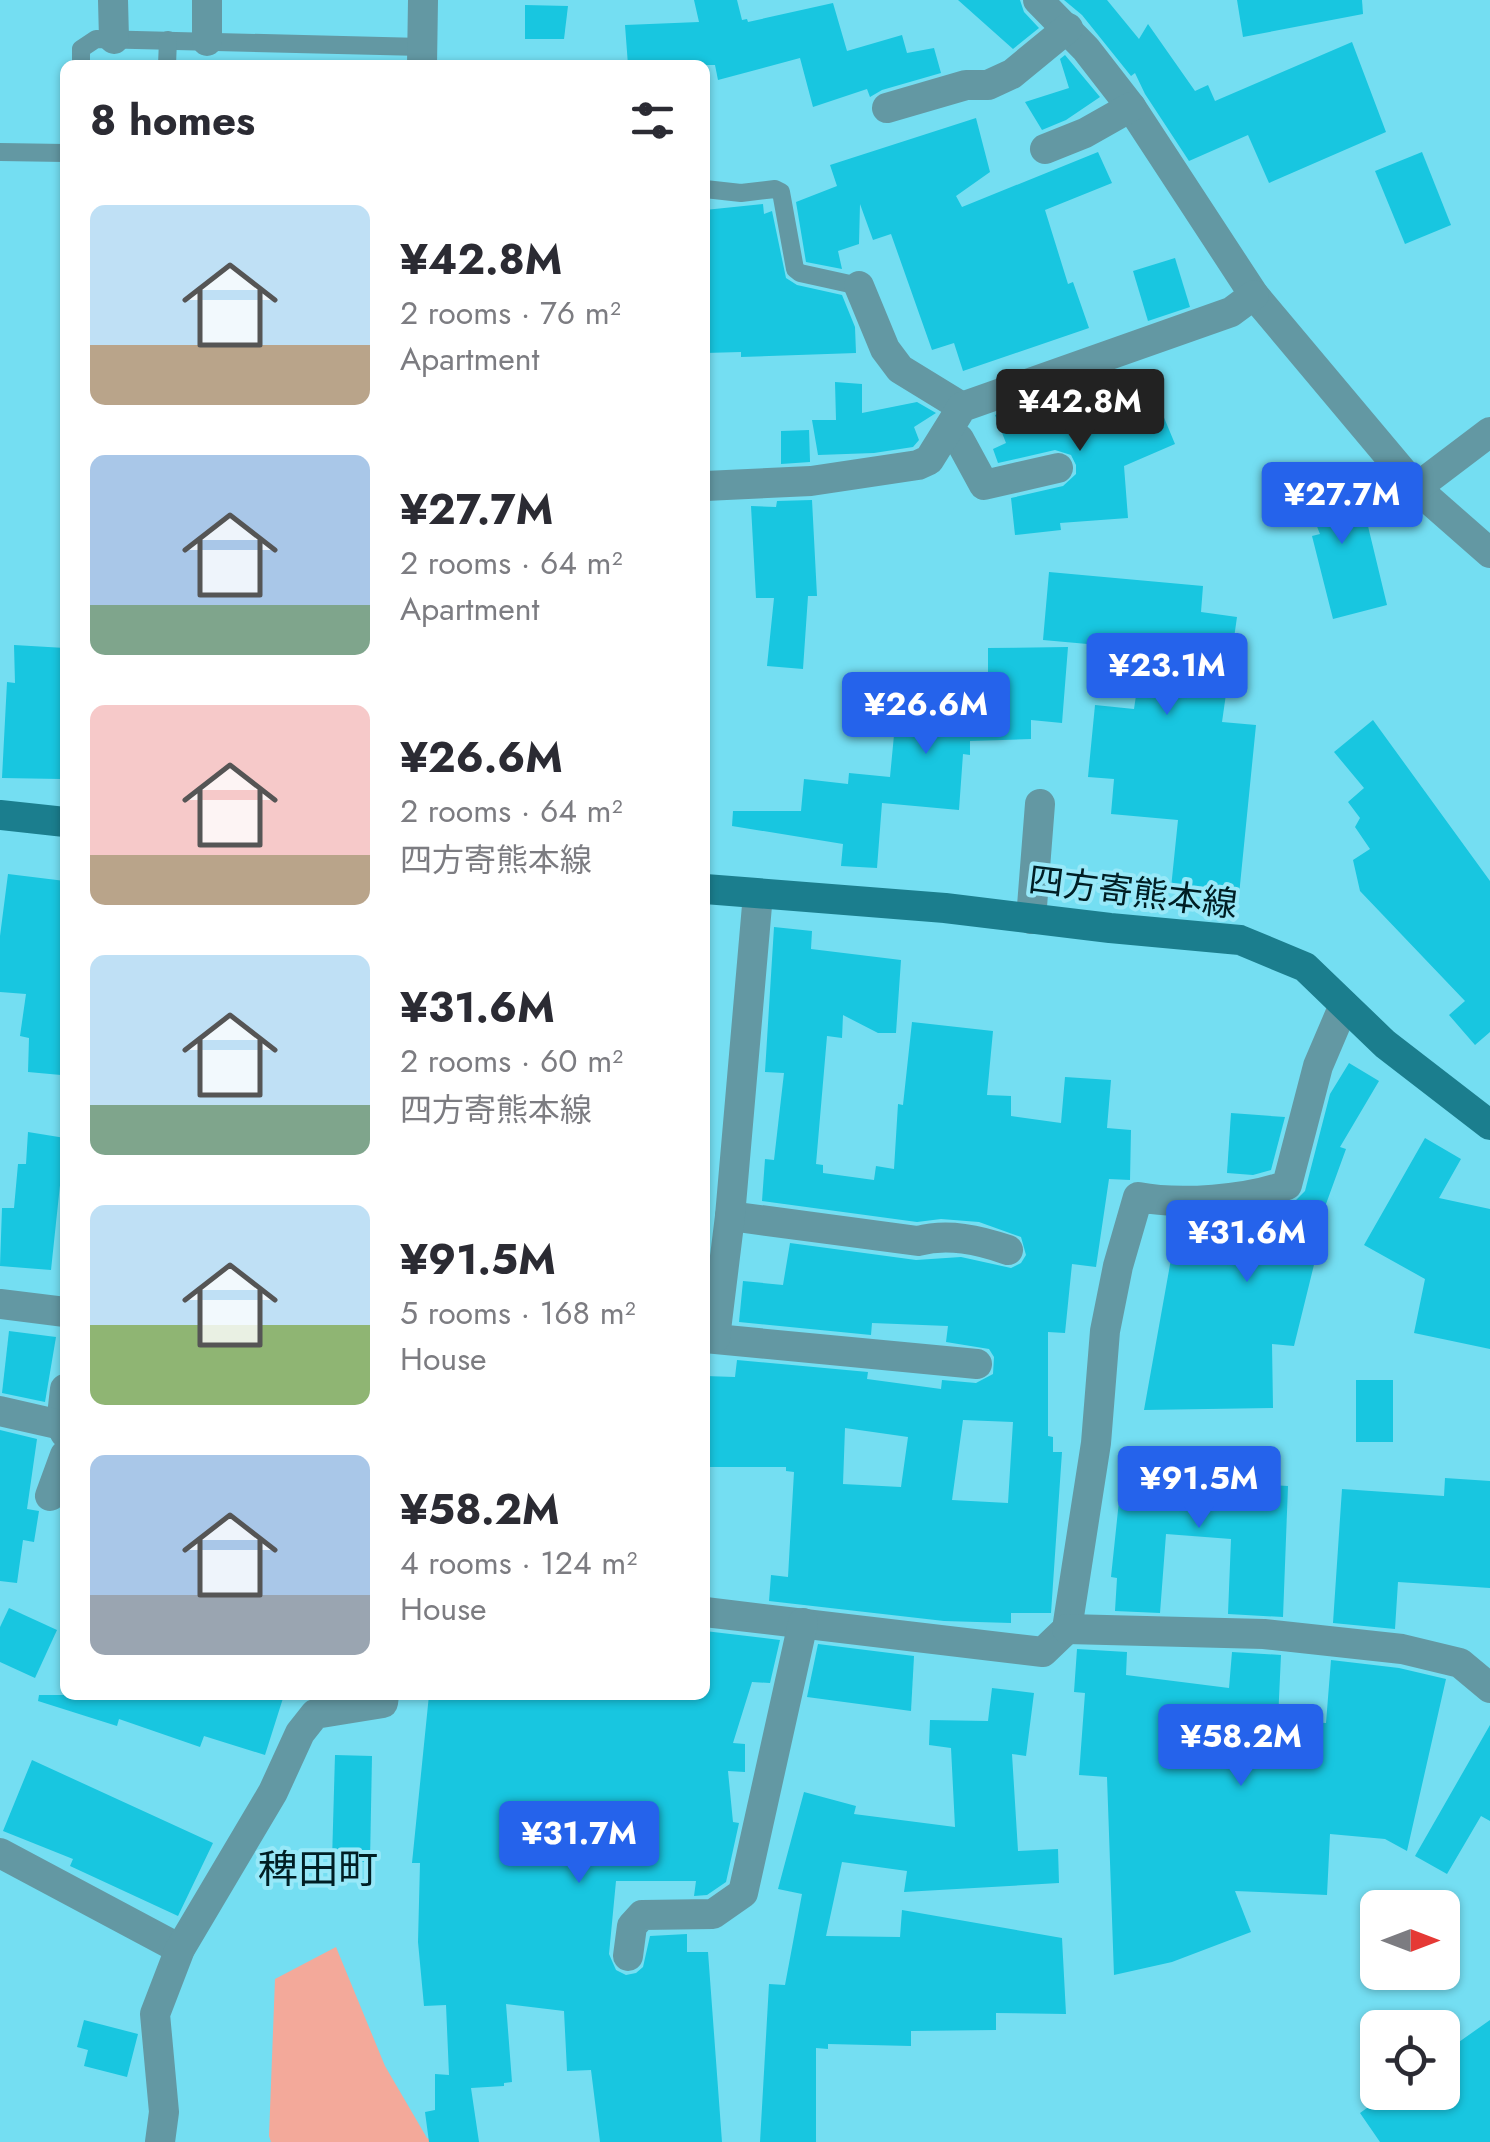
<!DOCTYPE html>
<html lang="en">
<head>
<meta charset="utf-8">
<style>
  body { margin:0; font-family:Jost,"Noto Sans JP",sans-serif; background:#f2f2f3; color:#2b2b33; height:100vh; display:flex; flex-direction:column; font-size:38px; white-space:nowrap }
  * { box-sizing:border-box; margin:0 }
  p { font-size:32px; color:#7c7c81 }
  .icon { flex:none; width:55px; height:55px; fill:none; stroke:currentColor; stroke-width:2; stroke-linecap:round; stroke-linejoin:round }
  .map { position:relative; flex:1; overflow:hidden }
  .drawer { position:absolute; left:60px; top:60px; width:650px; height:1640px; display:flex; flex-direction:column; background:#fff; border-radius:15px; box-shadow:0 2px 8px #0004 }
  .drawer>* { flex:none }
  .needle { width:65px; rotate:90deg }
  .controls { position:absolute; left:1360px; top:1890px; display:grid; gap:20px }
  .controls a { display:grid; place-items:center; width:100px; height:100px; border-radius:15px; background:#fff; box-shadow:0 2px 8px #0004; font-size:50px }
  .price { position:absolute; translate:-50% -85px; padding:0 22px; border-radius:10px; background:#2563eb; color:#fff; font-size:32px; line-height:65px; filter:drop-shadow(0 2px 5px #0008) }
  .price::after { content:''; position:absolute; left:50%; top:60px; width:30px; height:22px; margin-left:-15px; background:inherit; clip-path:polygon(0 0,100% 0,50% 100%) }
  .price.current { background:#222; color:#fff }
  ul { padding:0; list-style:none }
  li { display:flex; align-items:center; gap:30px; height:250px; padding:0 30px }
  li span { display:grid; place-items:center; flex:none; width:280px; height:200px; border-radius:15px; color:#555 }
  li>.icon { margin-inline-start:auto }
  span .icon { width:120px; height:120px; fill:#fffc; stroke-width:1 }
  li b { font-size:42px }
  h2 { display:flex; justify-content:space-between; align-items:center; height:120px; padding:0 30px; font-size:42px }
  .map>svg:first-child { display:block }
  .green { fill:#f3a99a }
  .building { fill:#18c6e0; fill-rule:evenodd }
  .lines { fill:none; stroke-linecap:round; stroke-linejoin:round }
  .lane { stroke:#6398a3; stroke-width:18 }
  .street { stroke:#6398a3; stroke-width:30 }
  .secondary { stroke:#1b7e8e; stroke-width:30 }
  .labels { text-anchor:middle; stroke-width:8; stroke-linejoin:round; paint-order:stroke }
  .street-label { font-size:35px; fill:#001e24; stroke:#97e8f8 }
  .quarter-label { font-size:40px; fill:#001e24; stroke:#97e8f8 }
</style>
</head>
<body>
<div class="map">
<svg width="1490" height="2142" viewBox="0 0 1490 2142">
  <rect width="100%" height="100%" fill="#74def2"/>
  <path class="green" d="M336,1947L385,2066L427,2138L436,2142H271L269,2136L275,1979Z"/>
  <g class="building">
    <path d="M694,0H737L742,20L747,19L748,22L833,3L847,51L902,35L907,53L934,48L941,73L882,90L870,97L867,89L813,107L800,58L718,80L715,65H628L625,25L699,22Z"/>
    <path d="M958,0H1020L1024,12L1039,28L1013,49Z"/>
    <path d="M1064,0H1107L1139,39L1148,24L1195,91L1208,85L1215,101L1352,42L1386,132L1269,183L1248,135L1189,161L1145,94L1135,73L1131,76L1082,15Z"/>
    <path d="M1237,0H1362L1363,14L1243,37Z"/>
    <path d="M525,5L568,6L564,39H525Z"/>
    <path d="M1065,55L1100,97L1066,120L1042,130L1025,102L1069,88L1060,59Z"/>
    <path d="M976,118L990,172L956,196L962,207L1098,152L1112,183L1045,210L1068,284L1073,282L1089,328L963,371L954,343L932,350L891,234L873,240L860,204L859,244L838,251L842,269L806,262L796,202L837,186L830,165Z"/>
    <path d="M1422,152L1451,225L1405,244L1375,171Z"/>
    <path d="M763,204L764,214L772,211L786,278L797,285L842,295L855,327L856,353L741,357V352L705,353V210Z"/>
    <path d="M1175,258L1190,307L1148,321L1133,271Z"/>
    <path d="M1101,378L1110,415L1155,396L1175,444L1124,466L1128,518L1060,523L1061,530L1015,535L1011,498L1063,486L1076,474V465L1071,455L1055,450L998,463L993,449L1006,443L995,415Z"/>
    <path d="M835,382L862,384V413L917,402L936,413L914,427L919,440L913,447L874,453L818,455L812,420H836Z"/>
    <path d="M809,430L810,462L781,464V431Z"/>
    <path d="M1335,465L1358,525L1367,522L1387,605L1333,619L1312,536L1320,534L1298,479Z"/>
    <path d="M812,500L817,596H808L803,669L767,666L774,598H756L751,506L776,507L777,501Z"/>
    <path d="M1049,572L1203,586L1201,612L1237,617L1222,722L1256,725L1239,895L1171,888L1178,820L1111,814L1114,779L1088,777L1095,705L1134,709L1143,649L1043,640Z"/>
    <path d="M14,645L65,648L61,779L2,778L7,682L15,683Z"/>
    <path d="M1068,647L1062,723L1031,720V739L970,741V755L963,754L959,810L882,803L877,868L841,866L843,844L732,826L733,811H801L804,779L848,784L849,773L890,777L896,714L981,712L979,679L988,678V648Z"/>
    <path d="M1373,720L1490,881V1032L1475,1045L1449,1015L1465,1001L1360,891L1353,860L1370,849L1355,827L1360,818L1348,802L1364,788L1334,752Z"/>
    <path d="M8,874L65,881V1042L61,1075L28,1072L29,1038L20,1036L26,994L0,992V936Z"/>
    <path d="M774,927L812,931L811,949L901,960L896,1033H878L843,1015L842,1038L827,1036L816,1164L823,1165V1173L874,1180L876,1166L894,1169L898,1104L903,1105L912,1022L993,1031L987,1095L1011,1096V1116L1061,1123L1065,1077L1111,1080L1107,1128L1131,1130L1130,1180L1109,1179L1096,1267L1072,1264L1065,1333L1048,1332V1436L1053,1437V1452H1062L1051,1613H1011V1623L944,1621L769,1601L771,1575L788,1577L794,1472L786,1471V1467H705V1376L735,1377L737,1360L868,1372L867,1379L941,1389L942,1380L976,1383L993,1374L994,1357L989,1349L946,1342L948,1326L872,1323L871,1335L739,1322L743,1281L783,1285L790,1243L916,1260L961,1257L1011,1268L1021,1263L1026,1255L1021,1237L979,1222L941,1219L917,1222L762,1201L765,1159L774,1160L784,1073L765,1072ZM963,1420L1013,1422L1008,1503L952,1500ZM845,1428L908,1437L901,1487L843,1484Z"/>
    <path d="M1349,1063L1379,1081L1340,1147L1346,1149L1322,1215L1326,1216L1294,1346L1272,1344L1273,1408L1144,1410L1178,1220L1262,1236L1264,1211L1294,1202L1305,1191L1330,1094Z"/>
    <path d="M1231,1113L1285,1117L1271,1170L1253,1175L1227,1173Z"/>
    <path d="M28,1132L65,1138L51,1270L0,1266L2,1208H14L18,1164H26Z"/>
    <path d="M1425,1138L1461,1159L1439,1198L1490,1209V1349L1414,1333L1425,1279L1364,1245Z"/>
    <path d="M9,1331L56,1337L45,1402L2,1393Z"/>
    <rect x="1356" y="1380" width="37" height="62"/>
    <path d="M0,1430L37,1439L27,1509L39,1511L34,1542L23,1540L17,1583L0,1581Z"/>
    <path d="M1141,1456L1236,1461L1235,1483L1288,1486L1283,1617L1228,1614L1231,1539L1166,1534L1160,1613L1115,1611L1117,1578L1111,1577L1123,1463L1141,1465Z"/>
    <path d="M1445,1478L1490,1481V1588L1398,1582L1395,1629L1333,1623L1342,1489L1444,1496Z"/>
    <path d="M9,1608L57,1630L35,1678L0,1662V1627Z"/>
    <path d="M705,1631L780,1640L770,1683L752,1682L733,1743L745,1744V1772L728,1771L733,1822L739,1823L726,1882L707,1895L694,1896L696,1881H616L609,1954L616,1970L626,1975L636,1973L643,1967L650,1936L687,1934V1952H708L722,2142H600L591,2070L567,2071L564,2011L506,2004L512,2082L504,2083V2086L471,2088L479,2142H429L425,2112L435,2110V2074L449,2075L446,2005L424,2006L418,1942L420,1863H412L429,1695H705Z"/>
    <path d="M818,1644L914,1656L911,1711L807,1697Z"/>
    <path d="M1077,1649L1127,1652L1126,1675L1229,1688L1232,1652L1281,1655L1278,1720L1326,1723L1331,1660L1399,1668L1446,1679L1407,1851L1385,1839L1330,1834L1327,1895L1235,1891L1251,1932L1172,1962L1114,1975L1107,1777L1079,1775L1085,1693L1074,1692Z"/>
    <path d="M992,1688L1034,1693L1026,1756L1012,1754L1018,1851L1058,1849L1059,1883L904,1892L907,1871L842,1862L826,1936L900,1937L902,1910L1062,1938L1066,2014L996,2013V2030L911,2031V2046L828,2044V2049L816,2048V2142H760L769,1984L785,1985L802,1894L778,1889L804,1792L856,1806L854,1814L955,1827L951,1748L929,1745L930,1720L988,1721Z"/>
    <path d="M39,1695H284L265,1755L204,1736L200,1747L119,1719L117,1726L38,1701Z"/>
    <path d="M1490,1725V1821L1481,1816L1447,1874L1415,1856Z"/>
    <path d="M335,1755L372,1756L370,1862L332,1861Z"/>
    <path d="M32,1760L213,1843L178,1916L70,1866L73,1859L3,1831Z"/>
    <path d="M84,2020L138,2034L127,2077L84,2066L88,2050L77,2047Z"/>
    <path d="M1490,2020V2142H1380L1360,2113L1389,2092H1442V2054Z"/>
  </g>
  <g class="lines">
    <g class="lane">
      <path d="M81,65V49L96,39L422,47"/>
      <path d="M167,65L168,40"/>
      <path d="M0,152L65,153"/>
      <path d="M705,189L741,193L775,189L781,192L795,269L800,273L859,286"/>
    </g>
    <g class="street">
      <path d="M113,0L114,39"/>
      <path d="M1038,0L1086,49L1131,107L1254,295L1416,488L1490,553"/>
      <path d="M207,41V0"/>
      <path d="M422,65L423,0"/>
      <path d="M887,108L966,85H988L1012,74L1068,28"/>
      <path d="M1045,149L1085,133L1131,107"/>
      <path d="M859,286L885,349L900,369L962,407"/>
      <path d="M949,432L959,439L984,485L1058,468"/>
      <path d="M705,486L811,481L918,465L929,460L962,407L1231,312L1254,295"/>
      <path d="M1416,488L1490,432"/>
      <path d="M1031,919L1040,804"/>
      <path d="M730,1216L918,1241C948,1233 979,1240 1008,1250"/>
      <path d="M0,1304L65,1312"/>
      <path d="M705,1338L977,1364"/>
      <path d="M715,1338L730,1216L758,894"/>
      <path d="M65,1389L61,1425L65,1433"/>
      <path d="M0,1411L61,1425"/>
      <path d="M50,1496L65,1455"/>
      <path d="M705,1612L1043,1652L1067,1629L1096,1443L1105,1331L1118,1266L1138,1197C1179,1205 1248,1200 1287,1185L1318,1066L1344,1005"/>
      <path d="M1067,1629L1264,1634L1402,1649L1460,1663L1490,1688"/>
      <path d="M0,1853L180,1949"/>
      <path d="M628,1956L632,1926L642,1915L713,1914L743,1893L803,1623"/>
      <path d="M160,2142L164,2112L155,2014L180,1949L273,1792L300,1733L315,1714L383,1703L384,1695"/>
    </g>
    <g class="secondary">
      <path d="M0,815L65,822"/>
      <path d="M705,889L945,908L1110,928L1240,940L1305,967L1385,1044L1490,1125"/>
    </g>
  </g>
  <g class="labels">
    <g class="street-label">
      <text transform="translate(1133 892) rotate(7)" y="12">四方寄熊本線</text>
    </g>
    <g class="quarter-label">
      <text x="318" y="1883">稗田町</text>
    </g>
  </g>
</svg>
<div class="controls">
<a><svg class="needle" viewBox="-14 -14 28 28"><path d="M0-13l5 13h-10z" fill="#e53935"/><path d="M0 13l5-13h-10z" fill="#7c7c81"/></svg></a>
<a><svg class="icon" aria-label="locate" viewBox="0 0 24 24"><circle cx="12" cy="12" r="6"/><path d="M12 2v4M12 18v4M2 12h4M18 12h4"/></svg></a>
</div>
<b class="price current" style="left:1080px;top:454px">¥42.8M</b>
<b class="price" style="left:1342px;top:547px">¥27.7M</b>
<b class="price" style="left:1167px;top:718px">¥23.1M</b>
<b class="price" style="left:926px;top:757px">¥26.6M</b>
<b class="price" style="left:1247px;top:1285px">¥31.6M</b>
<b class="price" style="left:1199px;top:1531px">¥91.5M</b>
<b class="price" style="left:1241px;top:1789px">¥58.2M</b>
<b class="price" style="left:579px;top:1886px">¥31.7M</b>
<section class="drawer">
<h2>8 homes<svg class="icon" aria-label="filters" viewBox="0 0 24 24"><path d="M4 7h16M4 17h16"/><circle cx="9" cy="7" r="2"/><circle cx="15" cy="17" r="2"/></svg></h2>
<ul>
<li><span style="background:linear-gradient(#bfe0f5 70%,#b9a48a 0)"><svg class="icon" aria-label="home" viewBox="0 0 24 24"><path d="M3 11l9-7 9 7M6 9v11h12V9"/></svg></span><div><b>¥42.8M</b><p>2 rooms · 76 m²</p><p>Apartment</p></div></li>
<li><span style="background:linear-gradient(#a9c7e8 75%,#7fa58c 0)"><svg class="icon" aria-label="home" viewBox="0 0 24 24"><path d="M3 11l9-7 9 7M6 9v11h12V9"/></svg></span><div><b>¥27.7M</b><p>2 rooms · 64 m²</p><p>Apartment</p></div></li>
<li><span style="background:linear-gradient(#f6c9c9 75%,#b9a48a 0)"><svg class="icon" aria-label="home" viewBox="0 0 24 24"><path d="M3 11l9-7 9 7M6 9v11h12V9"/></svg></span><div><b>¥26.6M</b><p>2 rooms · 64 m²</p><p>四方寄熊本線</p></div></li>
<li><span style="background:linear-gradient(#bfe0f5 75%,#7fa58c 0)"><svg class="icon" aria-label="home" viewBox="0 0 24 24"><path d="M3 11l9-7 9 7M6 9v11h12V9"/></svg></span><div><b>¥31.6M</b><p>2 rooms · 60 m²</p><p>四方寄熊本線</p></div></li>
<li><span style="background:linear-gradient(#bfe0f5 60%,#8fb573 0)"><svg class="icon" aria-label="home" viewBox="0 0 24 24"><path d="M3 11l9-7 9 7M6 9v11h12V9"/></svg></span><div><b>¥91.5M</b><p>5 rooms · 168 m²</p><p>House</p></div></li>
<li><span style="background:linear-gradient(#a9c7e8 70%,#9aa5b1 0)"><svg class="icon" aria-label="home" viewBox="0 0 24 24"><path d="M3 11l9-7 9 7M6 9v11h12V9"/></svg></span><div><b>¥58.2M</b><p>4 rooms · 124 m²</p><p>House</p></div></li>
</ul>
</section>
</div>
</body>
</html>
